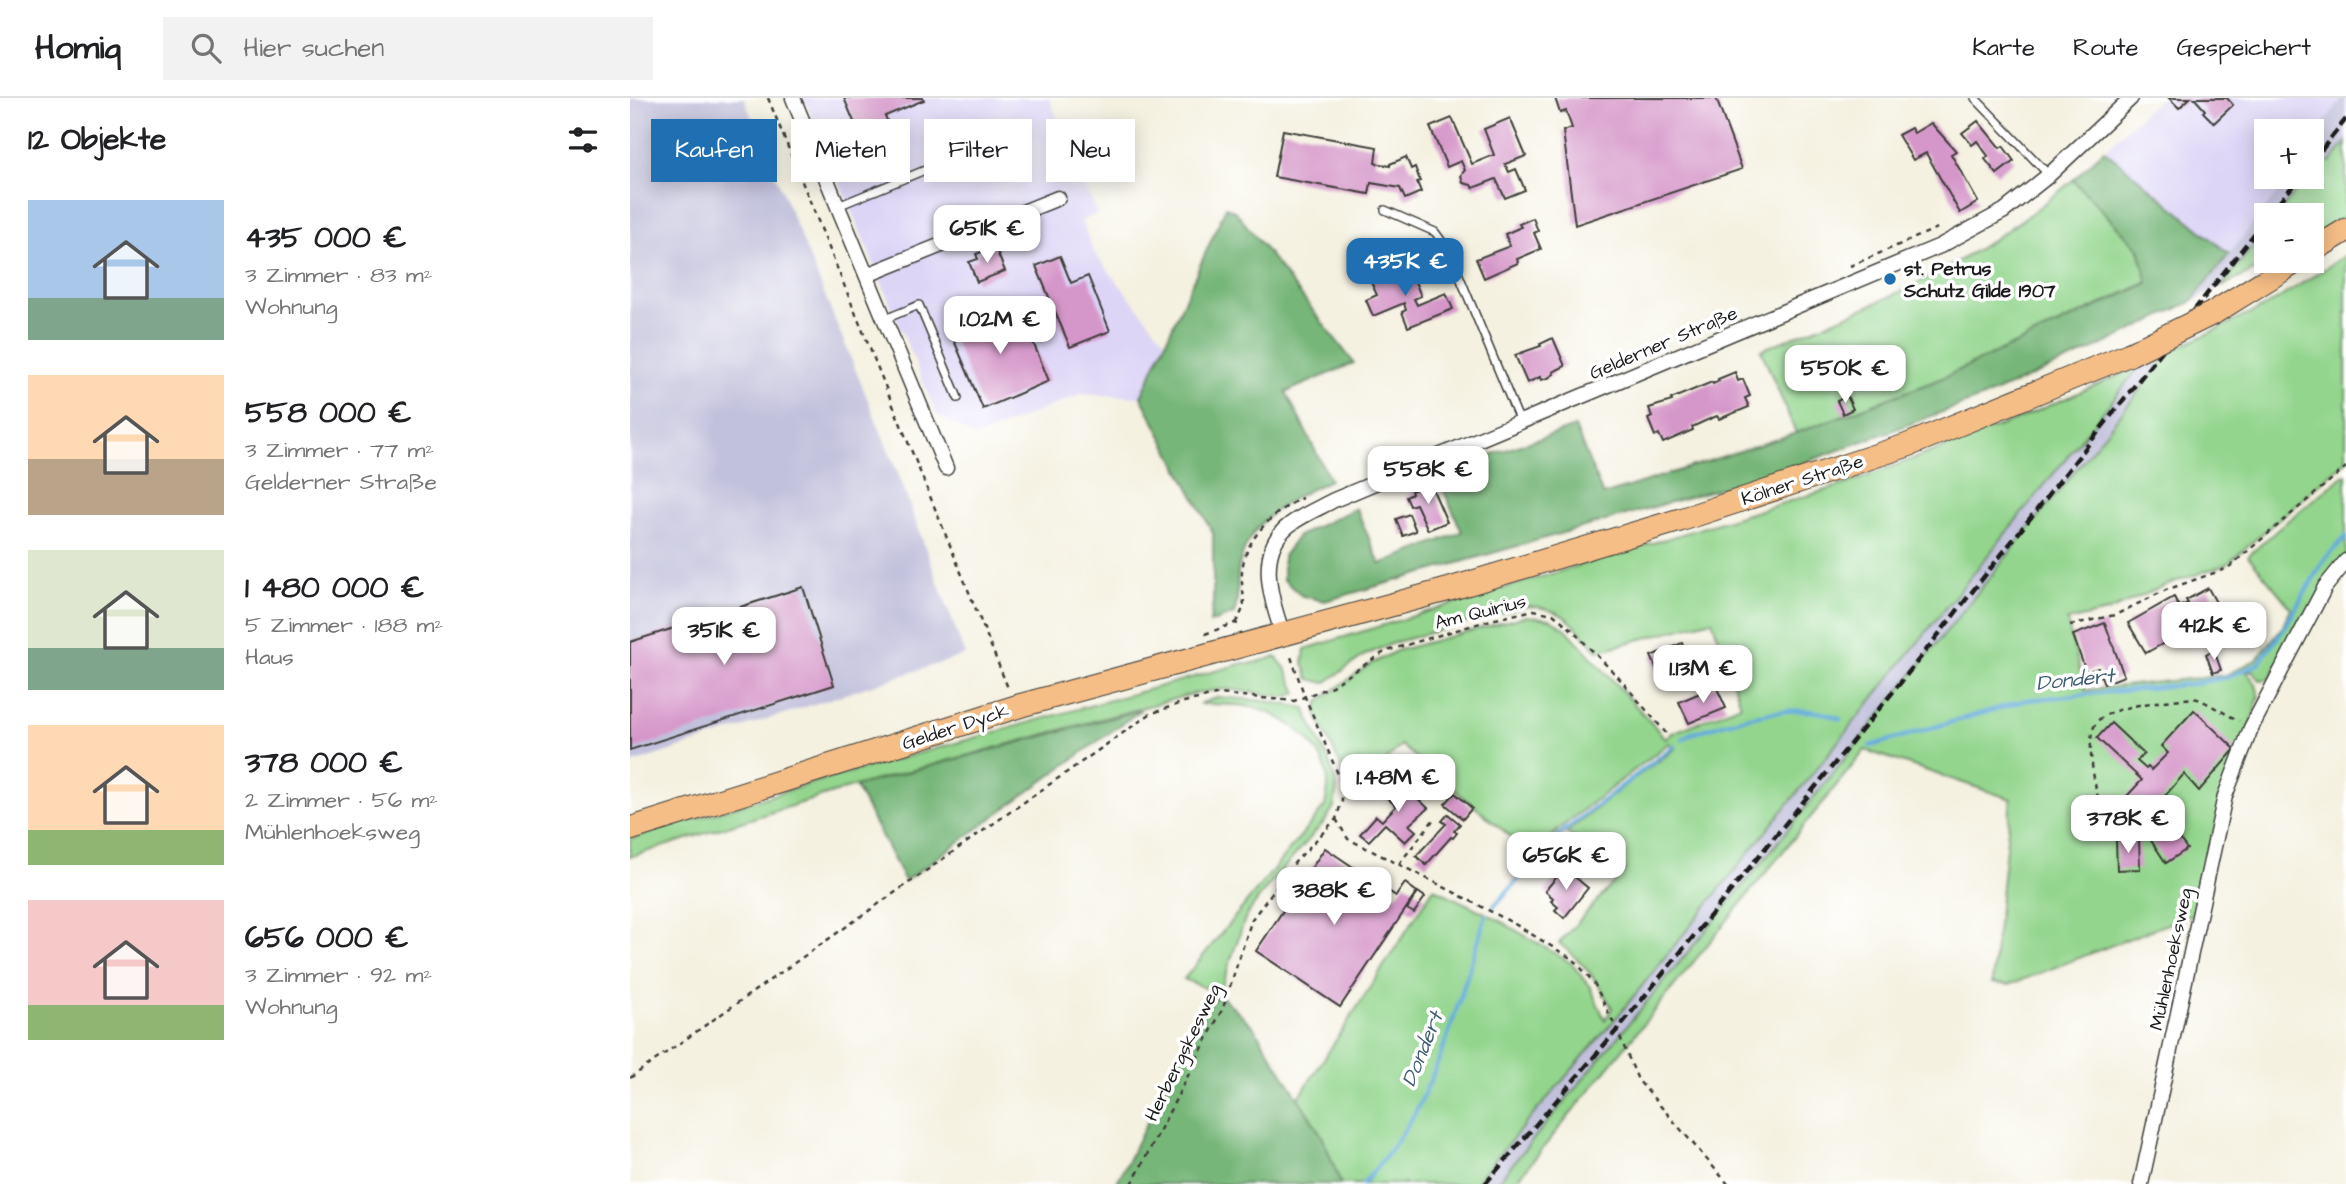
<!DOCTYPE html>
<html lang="de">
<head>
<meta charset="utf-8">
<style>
  body { margin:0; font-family:"Architects Daughter",sans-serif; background:#f2f2f2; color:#202124; height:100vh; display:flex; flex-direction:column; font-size:26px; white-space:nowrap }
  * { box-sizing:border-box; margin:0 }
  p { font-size:23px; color:#757577 }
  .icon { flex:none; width:38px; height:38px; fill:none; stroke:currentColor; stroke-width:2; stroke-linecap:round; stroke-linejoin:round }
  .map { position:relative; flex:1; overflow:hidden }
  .details { display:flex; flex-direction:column; background:#fff; width:630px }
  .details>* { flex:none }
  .banner { position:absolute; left:21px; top:21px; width:665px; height:63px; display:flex; gap:14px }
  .fabs { position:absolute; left:1624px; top:21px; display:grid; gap:14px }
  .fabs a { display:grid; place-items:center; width:70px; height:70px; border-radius:0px; background:#fff; box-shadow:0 4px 18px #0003; font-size:35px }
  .price { position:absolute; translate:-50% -60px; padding:0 16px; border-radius:14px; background:#fff; color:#222; font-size:23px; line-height:46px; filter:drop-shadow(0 2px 4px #0008) }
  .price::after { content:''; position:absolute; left:50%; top:42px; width:21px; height:16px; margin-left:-10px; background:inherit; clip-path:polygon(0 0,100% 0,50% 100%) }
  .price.selected { background:#1f6fb2; color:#fff }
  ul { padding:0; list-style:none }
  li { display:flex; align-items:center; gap:21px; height:175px; padding:0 28px }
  li span { display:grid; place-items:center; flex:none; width:196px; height:140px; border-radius:0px; color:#555 }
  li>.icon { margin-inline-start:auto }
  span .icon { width:84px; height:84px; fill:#fffc; stroke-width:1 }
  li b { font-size:30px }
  h2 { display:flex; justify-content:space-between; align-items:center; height:84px; padding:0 28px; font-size:30px }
  .chip { padding:0 24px; border-radius:0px; background:#fff; box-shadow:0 4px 18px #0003; font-size:24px; line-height:63px }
  .chip.selected { background:#1f6fb2; color:#fff }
  header { display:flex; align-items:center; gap:42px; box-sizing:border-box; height:98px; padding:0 35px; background:#fff; border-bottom:2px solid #e0e0e0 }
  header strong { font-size:33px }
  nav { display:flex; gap:38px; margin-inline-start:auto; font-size:24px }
  .search { width:490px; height:63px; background:#f2f2f2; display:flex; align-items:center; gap:18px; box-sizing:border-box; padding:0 24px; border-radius:0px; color:#757577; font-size:26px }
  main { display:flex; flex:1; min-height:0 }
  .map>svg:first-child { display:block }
  .built { fill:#ddd5f6 }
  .industrial { fill:#c2c1dc }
  .green { fill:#93d58d; stroke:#587854; stroke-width:2 }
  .forest { fill:#76b678; stroke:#49694a; stroke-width:2 }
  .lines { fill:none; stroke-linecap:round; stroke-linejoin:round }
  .stream { stroke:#65acdb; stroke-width:4.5 }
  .building { fill:#d597c9 }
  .service-casing { stroke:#3c3c39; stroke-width:10 }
  .minor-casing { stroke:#3c3c39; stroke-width:17 }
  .primary-casing { stroke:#3c3c39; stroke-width:25 }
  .path { stroke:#3c3c39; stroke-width:2.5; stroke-dasharray:5 5; stroke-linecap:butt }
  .service { stroke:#fff; stroke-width:7 }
  .minor { stroke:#fff; stroke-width:14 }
  .primary { stroke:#f6be87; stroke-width:23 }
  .rail { stroke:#1c1c1c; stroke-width:4.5; stroke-dasharray:10 5; stroke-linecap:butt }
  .primary-bridge-casing { stroke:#3c3c39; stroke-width:25; stroke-linecap:butt }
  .primary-bridge { stroke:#f6be87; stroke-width:23 }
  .poi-dot { fill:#1f6fb2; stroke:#fff; stroke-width:2.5 }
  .labels { text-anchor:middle; stroke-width:7; stroke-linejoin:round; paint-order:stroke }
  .poi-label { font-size:19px; font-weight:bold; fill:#1c1c1c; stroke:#fff; text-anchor:start }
  .street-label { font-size:19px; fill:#1c1c1c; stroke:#fff }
  .water-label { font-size:21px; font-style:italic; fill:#3d5d72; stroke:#fff }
</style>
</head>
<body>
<header>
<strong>Homiq</strong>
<div class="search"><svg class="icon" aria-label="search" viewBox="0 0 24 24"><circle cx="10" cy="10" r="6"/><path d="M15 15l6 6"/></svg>Hier suchen</div>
<nav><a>Karte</a><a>Route</a><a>Gespeichert</a></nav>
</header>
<main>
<section class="details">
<h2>12 Objekte<svg class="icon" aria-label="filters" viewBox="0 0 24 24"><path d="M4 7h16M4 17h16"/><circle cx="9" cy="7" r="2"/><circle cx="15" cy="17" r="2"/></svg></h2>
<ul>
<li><span style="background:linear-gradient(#a9c7e8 70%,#7fa58c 0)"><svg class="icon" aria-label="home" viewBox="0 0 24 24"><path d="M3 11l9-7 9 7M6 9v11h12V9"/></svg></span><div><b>435 000 €</b><p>3 Zimmer · 83 m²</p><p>Wohnung</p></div></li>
<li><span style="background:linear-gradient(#ffd9b3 60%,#b9a48a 0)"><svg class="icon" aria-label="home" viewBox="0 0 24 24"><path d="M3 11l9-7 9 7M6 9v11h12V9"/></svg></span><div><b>558 000 €</b><p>3 Zimmer · 77 m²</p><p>Gelderner Straße</p></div></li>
<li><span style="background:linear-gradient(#dfe7d0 70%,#7fa58c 0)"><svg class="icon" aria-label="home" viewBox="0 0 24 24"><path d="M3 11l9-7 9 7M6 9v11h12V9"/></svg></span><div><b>1 480 000 €</b><p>5 Zimmer · 188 m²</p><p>Haus</p></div></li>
<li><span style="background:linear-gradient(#ffd9b3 75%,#8fb573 0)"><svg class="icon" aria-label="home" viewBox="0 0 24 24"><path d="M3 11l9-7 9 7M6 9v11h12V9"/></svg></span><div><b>378 000 €</b><p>2 Zimmer · 56 m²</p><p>Mühlenhoeksweg</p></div></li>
<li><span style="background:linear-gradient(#f6c9c9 75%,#8fb573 0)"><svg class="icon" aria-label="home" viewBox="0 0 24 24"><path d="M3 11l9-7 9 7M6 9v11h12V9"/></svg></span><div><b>656 000 €</b><p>3 Zimmer · 92 m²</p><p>Wohnung</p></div></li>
</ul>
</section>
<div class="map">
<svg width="1716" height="1086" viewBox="0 0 1716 1086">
  <rect width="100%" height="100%" fill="#fff"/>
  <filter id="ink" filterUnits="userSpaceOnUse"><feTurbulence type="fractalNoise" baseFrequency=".0143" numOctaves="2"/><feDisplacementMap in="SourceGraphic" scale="14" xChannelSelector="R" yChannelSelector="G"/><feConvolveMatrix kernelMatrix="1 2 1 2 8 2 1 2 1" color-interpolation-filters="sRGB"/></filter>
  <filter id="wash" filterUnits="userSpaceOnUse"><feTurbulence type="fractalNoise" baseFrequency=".00686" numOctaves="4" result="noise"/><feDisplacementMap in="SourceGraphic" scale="28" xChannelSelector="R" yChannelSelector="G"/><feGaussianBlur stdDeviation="1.57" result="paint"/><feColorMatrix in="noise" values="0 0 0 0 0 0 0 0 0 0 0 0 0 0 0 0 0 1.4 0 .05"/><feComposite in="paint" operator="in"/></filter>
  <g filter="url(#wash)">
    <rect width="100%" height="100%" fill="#f4f1e0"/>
    <g class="built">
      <path d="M174,0H419L467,116L451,123L465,156L535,243L511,299L451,296L346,339L307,317Z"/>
      <path d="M1530,0H1712L1682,41V33H1636V79H1660L1599,156L1474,52Z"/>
    </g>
    <g class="industrial">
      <path d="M0,0H114L267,373L335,557L0,666Z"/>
      <path d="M1712,0H1716V44L1700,64L1691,62L1682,74V41Z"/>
      <path d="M1660,79H1678L1647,117H1636V132L1591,189L1561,204Z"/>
      <path d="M1541,253L1116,784L866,1086H844L987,919L1510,268Z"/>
    </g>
    <g class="green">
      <path d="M1716,44V117L1682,139V117H1647L1678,79H1682V74L1691,62L1701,64Z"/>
      <path d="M1443,82L1509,151L1518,184L1308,282L1166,335L1131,252C1179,232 1229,214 1276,191C1336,162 1392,125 1443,82Z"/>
      <path d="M1636,132V163H1644L1591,189Z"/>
      <path d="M1716,157V363L1597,466L1538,486L1477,514L1437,523L1455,592L1596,577L1626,562L1653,528L1661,510L1618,458L1656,424L1716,376V458L1639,581L1630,582L1622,572L1617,574L1626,586L1629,599L1563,816L1379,887L1362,885L1381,701L1235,652L884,1086H866L1116,784L1541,253L1638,207Z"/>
      <path d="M1510,268L987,919L844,1086H711L692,1038L668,1001L804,790L865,820L941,865L960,889L975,922L982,910C967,882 954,865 929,845L996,771L936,735L998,685L1045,651L1039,645L929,731L904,758L771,647L730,689L718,690L711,668L686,616L688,606L693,600L739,567L766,553L896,518L920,521L936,531L1036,641L1042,635L1111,607L1082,522L968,553C944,527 936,510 897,508L763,545L735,557L695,585L679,581L673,565L675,551L1216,386L1386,322Z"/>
      <path d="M646,559L656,571L667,595L657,599L596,591L566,595L225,688L0,759V741L189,683L614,565L620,566Z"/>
      <path d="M588,599L636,603L674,610L699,663L707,689L704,709L695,723L638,788L616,818L589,896L554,881L695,708C696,701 698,693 698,686C697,650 660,620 628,611C611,605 587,607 569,606Z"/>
    </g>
    <g class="forest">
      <path d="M1474,52L1599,156L1561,204L1462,252L1359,297L1157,371L695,503L672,498L653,481V458L668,438L726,410L750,466L832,434L806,375L945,329L973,397L1166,335L1308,282L1518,185L1509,151L1443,82Z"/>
      <path d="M596,109L606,114L724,265L656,294L700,382C659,401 620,421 609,468C605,486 611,496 604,516L580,525L583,504V435L511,299Z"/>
      <path d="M511,612L275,783L225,688Z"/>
      <path d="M589,896L623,928L692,1038L711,1086H486L576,908Z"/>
    </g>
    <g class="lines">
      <g class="stream">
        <path d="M1053,641L1060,636C1103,623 1167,600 1210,621"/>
        <path d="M1240,648L1397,602L1560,586L1598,579L1628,566L1653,532L1694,462L1716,439"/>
        <path d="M864,808L931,735L1044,648"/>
        <path d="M733,1086C753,1062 772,1039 787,1011C818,950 835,882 856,817"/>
      </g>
    </g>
    <g id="blocks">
      <g class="building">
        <path d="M214,0H293L294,2L255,18L264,38L235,50Z"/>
        <path d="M925,0H1086L1112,71L945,127L933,33L942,30L936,13L930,15Z"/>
        <path d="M1539,0H1560L1549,10Z"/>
        <path d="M1564,0H1597L1603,7L1584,25L1573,14L1575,12Z"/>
        <path d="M822,20L842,66L864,57L854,31L880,20L896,58L875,66L879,74L886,71L895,92L875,100L866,81L843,90L841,87L833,85L831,77L835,72L831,63L817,69L800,29Z"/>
        <path d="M1348,23L1370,50L1373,48L1384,63L1367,76L1355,61L1358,58L1347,43L1342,47L1332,35Z"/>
        <path d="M1301,25L1326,53L1321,56L1348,104L1330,115L1296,55L1283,62L1268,37L1281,30L1284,35Z"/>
        <path d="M653,32L747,49L745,65L760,68V66L776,59L781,71L785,69L790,83L787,84L791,94L775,101L770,90L741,85L739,96L644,79Z"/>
        <path d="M903,120L908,133L904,135L911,151L887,161L888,165L854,180L846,161L880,148L875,136L891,129L889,126Z"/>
        <path d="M365,149L375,173L347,184L339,164L348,161L346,156Z"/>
        <path d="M430,158L441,185L458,178L480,233L440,249L406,168Z"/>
        <path d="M771,169L778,184L784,181L791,198L784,201L787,207L816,195L823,211L778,229L772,214L776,212L774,205L743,218L736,202L747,197L740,182Z"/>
        <path d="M387,205L419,283L353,311L320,233Z"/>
        <path d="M923,240L935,268L923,274L924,276L918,280L911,282L910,279L897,285L885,257L911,248L910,246Z"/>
        <path d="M1105,274L1108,283L1113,281L1120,298L1115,300L1119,309L1089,321L1087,318L1075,323L1062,329L1063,332L1033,345L1029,336L1025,338L1018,321L1022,319L1019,310L1042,303L1041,301L1082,284L1083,286L1089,283L1088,281Z"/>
        <path d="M1217,298L1223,311L1213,316L1207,303Z"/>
        <path d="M800,385L817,424L798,432L786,406L780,408L776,399L782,396L781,393Z"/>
        <path d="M779,416L786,433L773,438L766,421Z"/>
        <path d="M173,489L204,587L0,652V544Z"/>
        <path d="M1578,490L1593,517L1571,529L1570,527L1562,531L1561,530L1516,555L1498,525L1544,499L1549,509L1558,505L1556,502Z"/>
        <path d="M1475,525L1494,578L1474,586L1468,570L1456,574L1443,537Z"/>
        <path d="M1052,545L1056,555L1071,549L1080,569L1035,589L1021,558Z"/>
        <path d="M1584,552L1591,572L1583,575L1576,556Z"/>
        <path d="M1086,588L1096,610L1059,625L1049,604Z"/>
        <path d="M1564,612L1605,651L1569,693L1554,676L1526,708L1557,751L1536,765L1510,726L1504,732L1483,713L1512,682L1467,640L1481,625L1514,656L1507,663L1516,671L1518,669L1521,672L1538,655L1531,648Z"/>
        <path d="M769,683L798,710L779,727L786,733L775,744L755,726L739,743L730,736L746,718L752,723L766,708L754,697Z"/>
        <path d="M825,695L842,710L833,721L815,706Z"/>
        <path d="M818,716L830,726L824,733L827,735L823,740L821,739L796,767L786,758L816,726L812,723Z"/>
        <path d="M1486,742H1509L1510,771L1487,772Z"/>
        <path d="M695,750L766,798L775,785L787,794L710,909L626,853Z"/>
        <path d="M934,770L958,790L934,820L925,812L928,809L921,803L923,800L915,793Z"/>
        <path d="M788,794L795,799L784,815L777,811Z"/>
      </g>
    </g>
  </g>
  <g filter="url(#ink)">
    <use href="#blocks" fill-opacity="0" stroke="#3c3c39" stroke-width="2"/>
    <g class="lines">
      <defs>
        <g id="service">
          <path d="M1345,0L1419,77"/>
          <path d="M208,108L382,36"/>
          <path d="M755,112L805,134L819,153L890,324"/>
          <path d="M255,221L289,207L328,300"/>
        </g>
        <g id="minor">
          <path d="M163,0L316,370"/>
          <path d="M237,177L428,100"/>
          <path d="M653,537C641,500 623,449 665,423C677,415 691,409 704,402L1310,148L1374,113L1419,77L1501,0"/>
          <path d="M1511,1086L1595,698L1621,630L1695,489L1716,463"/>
        </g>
        <g id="primary">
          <path d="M1682,153L1716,132"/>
          <path d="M1583,215L1667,163"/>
          <path d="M0,731L392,607L820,491L1050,422L1278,347L1500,256"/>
        </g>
      </defs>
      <use href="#service" class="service-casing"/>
      <use href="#minor" class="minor-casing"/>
      <use href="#primary" class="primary-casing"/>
      <g class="path">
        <path d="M138,0L378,590"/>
        <path d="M1220,168L1310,129"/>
        <path d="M605,525C621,503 610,497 612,473C615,440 644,413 672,400"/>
        <path d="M1440,527L1485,517L1536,492L1598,470L1716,369"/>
        <path d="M575,536L605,525L611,527"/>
        <path d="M1470,710C1466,690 1454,643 1466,625C1478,607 1543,602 1564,600L1571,602L1609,623"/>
        <path d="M706,721L718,741L808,786L883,825L944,862L964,885L987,932L1008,982L1098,1086"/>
        <path d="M769,766L804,721"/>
        <path d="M0,980L520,616L554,604L590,596L664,603L702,588L756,553L857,523L904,512L923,516L938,528L988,579L1036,635"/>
        <path d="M502,1086L593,910L622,821L666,763L706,721L712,703L711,683L675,599L660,556"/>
      </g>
      <use href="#service" class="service"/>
      <use href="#minor" class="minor"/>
      <use href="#primary" class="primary"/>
      <g class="rail">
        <path d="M1682,64L1716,21"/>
        <path d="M1639,117L1670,79"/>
        <path d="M855,1086L987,932L1271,584L1636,121"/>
      </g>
      <defs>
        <path id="primary-bridge" d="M1500,256L1583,215"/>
      </defs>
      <use href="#primary-bridge" class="primary-bridge-casing"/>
      <use href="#primary-bridge" class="primary-bridge"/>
    </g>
  </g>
  <circle class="poi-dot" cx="1260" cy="181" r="7"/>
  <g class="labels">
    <g class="poi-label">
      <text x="1274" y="177">st. Petrus<tspan x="1274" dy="22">Schutz Gilde 1907</tspan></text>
    </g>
    <g class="street-label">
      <text transform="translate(1033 244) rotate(-23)" y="7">Gelderner Straße</text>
      <text transform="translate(1172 381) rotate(-18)" y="7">Kölner Straße</text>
      <text transform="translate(850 513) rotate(-14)" y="7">Am Quirius</text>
      <text transform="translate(325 628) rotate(-18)" y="7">Gelder Dyck</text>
      <text transform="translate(1540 861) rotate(-78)" y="7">Mühlenhoeksweg</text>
      <text transform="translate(552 954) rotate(-64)" y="7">Herbergskesweg</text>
    </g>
    <g class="water-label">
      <text transform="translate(1445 581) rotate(-6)" y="7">Dondert</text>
      <text transform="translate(792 951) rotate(-68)" y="7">Dondert</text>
    </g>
  </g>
</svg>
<div class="fabs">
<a>+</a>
<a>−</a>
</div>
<b class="price" style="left:357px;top:167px">651K €</b>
<b class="price selected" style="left:775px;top:200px">435K €</b>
<b class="price" style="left:370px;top:258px">1.02M €</b>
<b class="price" style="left:1215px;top:307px">550K €</b>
<b class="price" style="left:798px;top:408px">558K €</b>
<b class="price" style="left:1584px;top:564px">412K €</b>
<b class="price" style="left:94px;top:569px">351K €</b>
<b class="price" style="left:1073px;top:607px">1.13M €</b>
<b class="price" style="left:768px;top:716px">1.48M €</b>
<b class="price" style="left:1498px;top:757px">378K €</b>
<b class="price" style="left:936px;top:794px">656K €</b>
<b class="price" style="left:704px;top:829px">388K €</b>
<div class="banner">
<a class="chip selected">Kaufen</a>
<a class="chip">Mieten</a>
<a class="chip">Filter</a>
<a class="chip">Neu</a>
</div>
</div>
</main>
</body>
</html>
